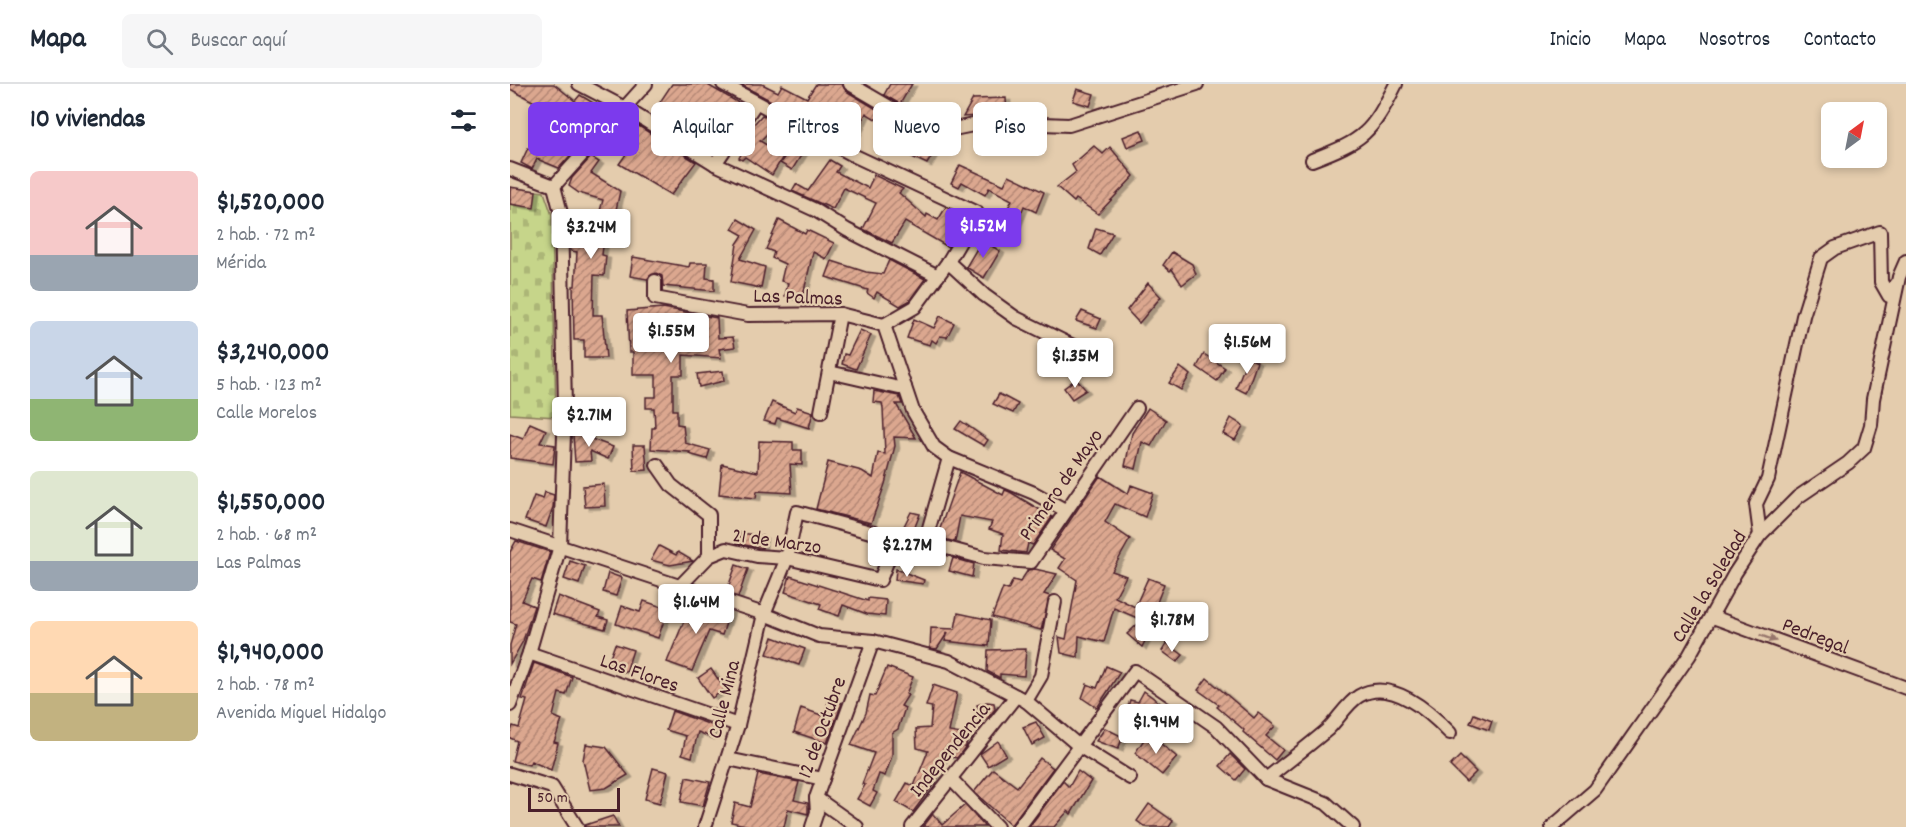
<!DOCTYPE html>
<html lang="es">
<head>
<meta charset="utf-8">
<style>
  body { margin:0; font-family:Dekko,sans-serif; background:#f6f6f7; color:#1f2937; height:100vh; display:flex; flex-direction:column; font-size:22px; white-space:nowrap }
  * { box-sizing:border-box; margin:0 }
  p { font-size:20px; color:#747a83 }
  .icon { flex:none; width:33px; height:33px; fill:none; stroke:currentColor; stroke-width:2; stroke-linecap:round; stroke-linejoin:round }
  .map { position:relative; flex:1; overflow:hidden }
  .panel { display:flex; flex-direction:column; background:#fff; width:510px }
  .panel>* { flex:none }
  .banner { position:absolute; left:18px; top:18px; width:570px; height:54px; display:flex; gap:12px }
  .needle { width:39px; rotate:32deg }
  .tools { position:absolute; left:1311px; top:18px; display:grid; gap:12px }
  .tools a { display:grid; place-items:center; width:66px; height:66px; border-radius:9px; background:#fff; box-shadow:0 3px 9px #0003; font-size:30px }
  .scale { position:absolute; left:18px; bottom:15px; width:92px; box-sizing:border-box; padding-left:6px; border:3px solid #4a1f2b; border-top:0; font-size:16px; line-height:21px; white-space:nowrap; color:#4a1f2b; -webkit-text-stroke:4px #e4ccad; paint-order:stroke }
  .price { position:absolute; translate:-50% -51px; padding:0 14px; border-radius:6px; background:#fff; color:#222; font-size:20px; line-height:39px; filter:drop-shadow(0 2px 3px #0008) }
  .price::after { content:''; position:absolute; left:50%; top:36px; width:18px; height:14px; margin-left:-9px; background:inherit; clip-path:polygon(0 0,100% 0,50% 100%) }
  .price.on { background:#7c3aed; color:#fff }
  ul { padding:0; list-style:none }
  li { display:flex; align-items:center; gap:18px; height:150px; padding:0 30px }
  li span { display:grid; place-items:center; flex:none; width:168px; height:120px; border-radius:9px; color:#555 }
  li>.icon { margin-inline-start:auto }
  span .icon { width:72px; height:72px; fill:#fffc; stroke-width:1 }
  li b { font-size:26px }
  h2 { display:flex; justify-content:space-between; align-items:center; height:72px; padding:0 30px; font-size:26px }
  .chip { padding:0 21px; border-radius:9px; background:#fff; box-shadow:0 3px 9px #0003; font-size:21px; line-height:54px }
  .chip.on { background:#7c3aed; color:#fff }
  header { display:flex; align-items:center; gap:36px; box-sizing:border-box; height:84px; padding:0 30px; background:#fff; border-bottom:2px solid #e0e1e3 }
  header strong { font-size:28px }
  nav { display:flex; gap:33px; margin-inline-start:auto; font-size:21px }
  .search { width:420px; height:54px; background:#f6f6f7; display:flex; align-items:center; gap:15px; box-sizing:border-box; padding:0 21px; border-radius:9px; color:#747a83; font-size:22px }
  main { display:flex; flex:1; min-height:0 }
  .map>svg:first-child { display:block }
  .cemetery { fill:url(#cemetery-stones); stroke:#887a5a; stroke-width:1.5 }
  .building { fill:url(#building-hatch); stroke:#4a1f2b; stroke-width:1.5; fill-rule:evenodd; filter:url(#shadow) }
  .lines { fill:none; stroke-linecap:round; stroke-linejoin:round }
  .minor-casing { stroke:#4a1f2b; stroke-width:16 }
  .minor { stroke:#e4ccad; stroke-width:12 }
  .oneway { fill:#97766c }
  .labels { text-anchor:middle; stroke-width:4.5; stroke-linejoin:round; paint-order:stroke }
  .street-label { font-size:21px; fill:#4a1f2b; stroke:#e4ccad }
</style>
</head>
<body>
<header>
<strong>Mapa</strong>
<div class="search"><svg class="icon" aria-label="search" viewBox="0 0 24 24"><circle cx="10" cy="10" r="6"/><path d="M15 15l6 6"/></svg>Buscar aquí</div>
<nav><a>Inicio</a><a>Mapa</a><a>Nosotros</a><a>Contacto</a></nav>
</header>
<main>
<section class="panel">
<h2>10 viviendas<svg class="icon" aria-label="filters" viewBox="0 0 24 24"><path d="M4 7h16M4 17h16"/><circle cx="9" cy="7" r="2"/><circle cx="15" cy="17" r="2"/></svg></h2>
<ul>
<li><span style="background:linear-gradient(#f6c9c9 70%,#9aa5b1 0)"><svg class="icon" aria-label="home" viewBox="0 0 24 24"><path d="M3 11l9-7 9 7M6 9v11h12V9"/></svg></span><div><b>$1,520,000</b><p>2 hab. · 72 m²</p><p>Mérida</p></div></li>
<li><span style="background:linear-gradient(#c9d6e8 65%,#8fb573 0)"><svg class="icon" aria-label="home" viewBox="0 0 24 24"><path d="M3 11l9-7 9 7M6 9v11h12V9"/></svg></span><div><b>$3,240,000</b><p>5 hab. · 123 m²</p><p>Calle Morelos</p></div></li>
<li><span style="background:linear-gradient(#dfe7d0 75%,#9aa5b1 0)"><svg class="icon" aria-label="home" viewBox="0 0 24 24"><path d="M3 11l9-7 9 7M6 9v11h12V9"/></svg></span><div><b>$1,550,000</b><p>2 hab. · 68 m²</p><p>Las Palmas</p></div></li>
<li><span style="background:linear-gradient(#ffd9b3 60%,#c2b280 0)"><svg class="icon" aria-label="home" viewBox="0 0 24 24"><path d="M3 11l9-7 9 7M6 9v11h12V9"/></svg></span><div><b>$1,940,000</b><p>2 hab. · 78 m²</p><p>Avenida Miguel Hidalgo</p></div></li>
</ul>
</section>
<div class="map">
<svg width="1396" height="743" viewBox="0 0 1396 743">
  <defs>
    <pattern id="cemetery-stones" width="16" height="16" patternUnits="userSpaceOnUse" patternTransform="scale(1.5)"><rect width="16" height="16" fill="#c6d58a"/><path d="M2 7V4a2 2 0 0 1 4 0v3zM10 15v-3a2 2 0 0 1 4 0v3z" fill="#acb677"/></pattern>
    <pattern id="building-hatch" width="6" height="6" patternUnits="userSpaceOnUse" patternTransform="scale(1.5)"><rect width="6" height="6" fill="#dba78f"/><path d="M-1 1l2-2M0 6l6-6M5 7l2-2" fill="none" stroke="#b48775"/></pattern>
    <filter id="shadow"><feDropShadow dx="4.5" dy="2.5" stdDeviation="0" flood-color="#0004"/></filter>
  </defs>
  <rect width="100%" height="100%" fill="#e4ccad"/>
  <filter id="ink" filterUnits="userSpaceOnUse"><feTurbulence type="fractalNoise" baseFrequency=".0167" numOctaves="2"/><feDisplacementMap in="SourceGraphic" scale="12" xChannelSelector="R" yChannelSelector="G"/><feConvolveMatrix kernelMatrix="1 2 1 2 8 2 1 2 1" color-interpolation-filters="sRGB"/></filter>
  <g filter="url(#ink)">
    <path class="cemetery" d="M0,104L34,108L42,131L46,333L0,330Z"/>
    <g class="building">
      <path d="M0,0H44L65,17L70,11L93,25L94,23L101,26L92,37L87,33L75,55L49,84L27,75L22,85L11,79L18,64L25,67L31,53L37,56L52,29L37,16L32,22L0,5Z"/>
      <path d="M162,0H196L234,22L218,46L181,25L169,48L149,36L156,22L150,18Z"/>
      <path d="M230,0H252L268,8L272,1L297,14L306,0H332L336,7L405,48L402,53L426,65L417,80L400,72L402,69L375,59L380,44L356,29L341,60Z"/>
      <path d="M380,0H402L390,20L374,11Z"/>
      <path d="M567,5L584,10L580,22L563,17Z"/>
      <path d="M496,14L497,30L453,33L463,15Z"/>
      <path d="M252,31L268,39L250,57L274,71L262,91L235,73L232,76L229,74L241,53L236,49Z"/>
      <path d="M116,34L186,78L161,111L109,80L122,62L104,48Z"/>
      <path d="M631,46L635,56L617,63L613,53Z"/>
      <path d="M291,52L300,57L282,86L270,79Z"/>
      <path d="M584,62L593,70L600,63L624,92L588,130L566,115L564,118L547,103L566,88L562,81Z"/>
      <path d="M81,73L89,78L81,89L110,107L103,140L96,138L92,171L96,172L94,192L84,191L83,231H92L96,274H74V256H64L63,202H65L67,168L61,167L64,147L71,148V143L85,145L93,116L69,109L59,102L62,94Z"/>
      <path d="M320,76L330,82L326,88L358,104L364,91L393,105L389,109L416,133L417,130L428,136L436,123L455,133L438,163L395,138L382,159L353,145L366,119L334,104L323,125L282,107L286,100L298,107Z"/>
      <path d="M450,81L494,101L499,91L534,108L526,128L514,122L505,144L491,137L502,116L479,104L475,111L452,98L449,103L441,99Z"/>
      <path d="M0,103L26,107L24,124L0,120Z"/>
      <path d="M228,135L246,146L230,175L255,183L251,204L221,198L227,160L233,151L222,145Z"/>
      <path d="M269,136L295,150L297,146L324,159L316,175L303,168L292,216L275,212L278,199L271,197L275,180L262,174L264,168L256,165Z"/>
      <path d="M586,144L603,149L590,171L579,165Z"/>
      <path d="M472,156L490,167L474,194L456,183Z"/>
      <path d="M662,168L682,180L686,190L672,201L662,185L660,187L653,181Z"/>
      <path d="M123,173L179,183L180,179H197L196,194L204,195V207L153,202L152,192L146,189L137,195L120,192Z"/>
      <path d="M379,176L415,195L399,217L390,222L367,208L364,214L357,209L358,206L316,193L322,177L356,188L373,190Z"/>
      <path d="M638,199L651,213L629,239L617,226Z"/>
      <path d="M153,224L207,234L208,254L223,253L225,263L209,265L211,274L173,271V291H163V326H167V340L173,341L175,359L200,366L197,375L179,370L180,368L141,365L142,344H145L144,324H136V313H146V291H123V268H119L117,227ZM173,240L192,242L193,262L173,260Z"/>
      <path d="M572,227L591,235L587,244L566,237Z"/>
      <path d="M430,232L444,239L437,253L430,252L426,259L422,256L420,261L397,254L404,235L424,244Z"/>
      <path d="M350,246L361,251L346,285L332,280L334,270L338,271Z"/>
      <path d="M549,264L570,273L562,288L542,276Z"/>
      <path d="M694,270L715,284L707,297L687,283Z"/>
      <path d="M738,273L747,278L736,309L726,304Z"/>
      <path d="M670,283L680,291L671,306L659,299Z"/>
      <path d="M213,287L214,297L189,303L187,290Z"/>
      <path d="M566,295L576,306L562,315L554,304Z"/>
      <path d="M364,307L389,312L392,320H386L406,354L384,353L385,362L375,400L361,439L306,425L318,378L352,387L363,394L368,369L375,370L373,324L372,319L363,318Z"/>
      <path d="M489,310L508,320L503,329L483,320Z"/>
      <path d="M262,318L285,328L287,323L303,328L299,344L267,334L265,340L254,337Z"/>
      <path d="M638,324L656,336L641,362L632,358L626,385L615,382L622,349Z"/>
      <path d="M721,334L733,342L725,356L713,350Z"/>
      <path d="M451,337L478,356L474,362L445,345Z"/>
      <path d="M20,339L36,346L30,359L45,361L43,380L0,374V350L13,355Z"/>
      <path d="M79,350V354L103,363L98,375L80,367L81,377L65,378L63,351Z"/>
      <path d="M249,357L283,358V366H292V381L280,380L282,409L247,407L246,414L209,410L212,380L248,388Z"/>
      <path d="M123,361H135L137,386L124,387Z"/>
      <path d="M450,388L493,411L495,406L500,408L542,433L523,461L518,459L516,469L491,466L493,450L479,445L482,438L450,432L445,458L427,453Z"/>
      <path d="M590,392L618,410L621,401L643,409L635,433L605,420L595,438L620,455L602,487L616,492L605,513L625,523L638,494L654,500L638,542L641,545L632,563L617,550L632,536L604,524L594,558L569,552L568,573L551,569L549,553L556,555L567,496L549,484L555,475L540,466Z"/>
      <path d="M94,400L95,422L75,423L73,402Z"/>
      <path d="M35,408L44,411L43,423L36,443L15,436L24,412L33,415Z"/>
      <path d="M401,428L410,430L403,448L392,446Z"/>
      <path d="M230,449L253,452L252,464L229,460Z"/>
      <path d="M6,457L40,468L31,498L22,495L12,517L24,522L13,557L0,580V561L6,540L0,538V468Z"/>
      <path d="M149,462L166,471L168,468L183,477L160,481L141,476Z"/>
      <path d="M443,474L464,480L462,493L439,487Z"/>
      <path d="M60,477L75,482L69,500L54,495Z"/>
      <path d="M226,481L238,485L228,513L216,509Z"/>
      <path d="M386,485L414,496L413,500L385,496Z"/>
      <path d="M525,485L547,490L534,510L540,512L531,546L482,533L493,504L498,506L503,496L510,498L518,486Z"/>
      <path d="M98,489L112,494L106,512L93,508Z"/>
      <path d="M280,492L358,517V514L376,516L375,532L357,530L333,521L329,532L309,525L311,520L275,508Z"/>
      <path d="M48,512L90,528L88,533L98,536L95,545L42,530Z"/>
      <path d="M134,517L158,525L148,554L106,540L112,522L130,528Z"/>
      <path d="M181,520L203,527H210L211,524L220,527L212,551L199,547L182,587L157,578Z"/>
      <path d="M448,529L481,536L479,562L435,557L438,548L427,565L420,564L421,544L445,545Z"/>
      <path d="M263,553L295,565L289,581L257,570Z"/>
      <path d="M657,559L673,571L667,578L652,567Z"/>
      <path d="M105,560L123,566L116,588L97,582Z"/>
      <path d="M516,565L514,592L490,590V594L477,587L478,566Z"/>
      <path d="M24,579L62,593L56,611L49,609L43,632L52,636L44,658L48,659L41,686L21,677L19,681L2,677L7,657L0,654V649L3,642L9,644L17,616L12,615Z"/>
      <path d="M596,582L610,588L587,624L572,614L577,600L587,604Z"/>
      <path d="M377,583L403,593L396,610L398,611L391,622L395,624L388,645L382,649V672L375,692L369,690L363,707L367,709L360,722L347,715L355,701L352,700L364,669L341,661L356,629L360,611L365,612Z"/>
      <path d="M201,585L215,605L202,614L188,594Z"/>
      <path d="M697,594L744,634L748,629L765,642L756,652L773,666L765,676L733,648L734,646L707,623L709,621L688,606Z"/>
      <path d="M423,601L447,609L439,648L458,651L456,662L447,674L434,671L423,701L403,728L386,718L397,699L404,702L418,667L407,664L406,645L420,644L422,623L416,622Z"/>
      <path d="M634,607L650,619L644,628L630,621L627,632L616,629L620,616L628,618Z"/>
      <path d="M319,615L332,619L317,659L284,648L291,624L314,632Z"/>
      <path d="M477,618L484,619L485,625L477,635L472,637L467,621Z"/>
      <path d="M162,627L204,642L200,653L188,648L182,673L172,670L176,652L156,646Z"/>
      <path d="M964,630L982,637L979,646L960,639Z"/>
      <path d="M526,638L535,654L522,661L513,643Z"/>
      <path d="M595,644L613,653L608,665L586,657Z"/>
      <path d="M637,651H640L667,673L652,691L625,669Z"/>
      <path d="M488,657L496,671L478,682L470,670Z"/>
      <path d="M76,660L96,663L118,691L96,704L80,706L73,676Z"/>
      <path d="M720,670L735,685L726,696L710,682Z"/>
      <path d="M950,672L966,688L956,698L940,682Z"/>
      <path d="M530,674L543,684L501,741L464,708L483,685L507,703Z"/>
      <path d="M143,684L158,688L150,719L135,715Z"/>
      <path d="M568,687L581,697L561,730L558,727L544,743H519L553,697L559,703Z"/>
      <path d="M248,690L289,698L284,716L298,719V730L278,725L274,743H245L221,738L225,719L240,723Z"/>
      <path d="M176,693L200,698L193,722L171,718Z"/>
      <path d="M639,720L663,737L659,743H635L627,737Z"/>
      <path d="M455,721L475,743H413L423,730L432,741Z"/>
      <path d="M103,732L109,743H75V741Z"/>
    </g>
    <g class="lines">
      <defs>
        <g id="minor">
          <path d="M69,0L115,24L205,80L305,126L337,146L428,192"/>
          <path d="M213,0L345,72L467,129L438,178L405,223L374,241L403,327L424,363L439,374L524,409L555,426"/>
          <path d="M340,0L424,49L478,38L559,41L687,0"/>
          <path d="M802,76C854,56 861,50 886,0"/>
          <path d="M205,80L246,19"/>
          <path d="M0,85L44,102"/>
          <path d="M44,102L136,0"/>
          <path d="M438,178L474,211L506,234L569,265"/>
          <path d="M145,197V214L238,231L330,230L374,241"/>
          <path d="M319,288L389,304L395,303"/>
          <path d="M311,328L330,230"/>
          <path d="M147,381L161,401L199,431V472"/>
          <path d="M0,446L254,530L309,552L363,557L439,577L516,617L569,662L620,694"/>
          <path d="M1250,451L1246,420L1258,395L1293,232L1311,174L1325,164L1370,148L1371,198L1379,212L1384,202"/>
          <path d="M415,458L439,374"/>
          <path d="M170,502L199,472L216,465L247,472L277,474L370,496L386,455"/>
          <path d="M1203,533L1396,604"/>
          <path d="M19,569L228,641"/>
          <path d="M516,617L531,592L545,518"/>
          <path d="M0,621L19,569L50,462L55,323L51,129L44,102"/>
          <path d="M218,675L313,695"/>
          <path d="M0,690L42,703L67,743"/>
          <path d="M441,695L487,743"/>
          <path d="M756,695C776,679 797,663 817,646C828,636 836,620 849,612C881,593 920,628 940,649"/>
          <path d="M306,714L347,743"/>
          <path d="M195,743L228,641L254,530L277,474L287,428L386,455L415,458L474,474L521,478L627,324"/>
          <path d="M302,743L307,728L306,714L363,557"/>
          <path d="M402,743L506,612"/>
          <path d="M509,743L625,587L706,643L756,695L816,719L843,743"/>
          <path d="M1042,743L1085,706L1179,572L1225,489L1250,451L1288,413L1338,379L1354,364L1361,341L1363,315L1389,193L1396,177"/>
        </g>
      </defs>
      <use href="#minor" class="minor-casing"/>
      <use href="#minor" class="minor"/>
    </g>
    <defs><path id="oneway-solid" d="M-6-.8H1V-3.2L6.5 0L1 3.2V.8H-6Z" transform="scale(1.5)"/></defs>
    <use class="oneway" href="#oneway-solid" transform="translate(1258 554) rotate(21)"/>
  </g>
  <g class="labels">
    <g class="street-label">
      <text transform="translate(288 212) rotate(2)" y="7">Las Palmas</text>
      <text transform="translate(550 400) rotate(-55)" y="7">Primero de Mayo</text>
      <text transform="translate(267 456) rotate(8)" y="7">21 de Marzo</text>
      <text transform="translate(1198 502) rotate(-59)" y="7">Calle la Soledad</text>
      <text transform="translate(1306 551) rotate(21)" y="7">Pedregal</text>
      <text transform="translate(130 588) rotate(19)" y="7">Las Flores</text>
      <text transform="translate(213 615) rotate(-76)" y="7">Calle Mina</text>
      <text transform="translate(311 643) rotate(-70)" y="7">12 de Octubre</text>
      <text transform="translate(439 665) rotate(-51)" y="7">Independencia</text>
    </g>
  </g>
</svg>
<div class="tools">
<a><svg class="needle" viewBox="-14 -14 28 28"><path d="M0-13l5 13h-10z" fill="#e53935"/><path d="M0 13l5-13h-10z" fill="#747a83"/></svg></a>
</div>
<div class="scale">50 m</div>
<b class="price on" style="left:473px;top:175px">$1.52M</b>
<b class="price" style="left:81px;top:176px">$3.24M</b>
<b class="price" style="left:161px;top:280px">$1.55M</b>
<b class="price" style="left:737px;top:291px">$1.56M</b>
<b class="price" style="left:565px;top:305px">$1.35M</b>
<b class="price" style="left:79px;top:364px">$2.71M</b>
<b class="price" style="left:397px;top:494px">$2.27M</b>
<b class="price" style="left:186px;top:551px">$1.64M</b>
<b class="price" style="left:662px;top:569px">$1.78M</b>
<b class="price" style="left:646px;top:671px">$1.94M</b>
<div class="banner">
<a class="chip on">Comprar</a>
<a class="chip">Alquilar</a>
<a class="chip">Filtros</a>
<a class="chip">Nuevo</a>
<a class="chip">Piso</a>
</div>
</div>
</main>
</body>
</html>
